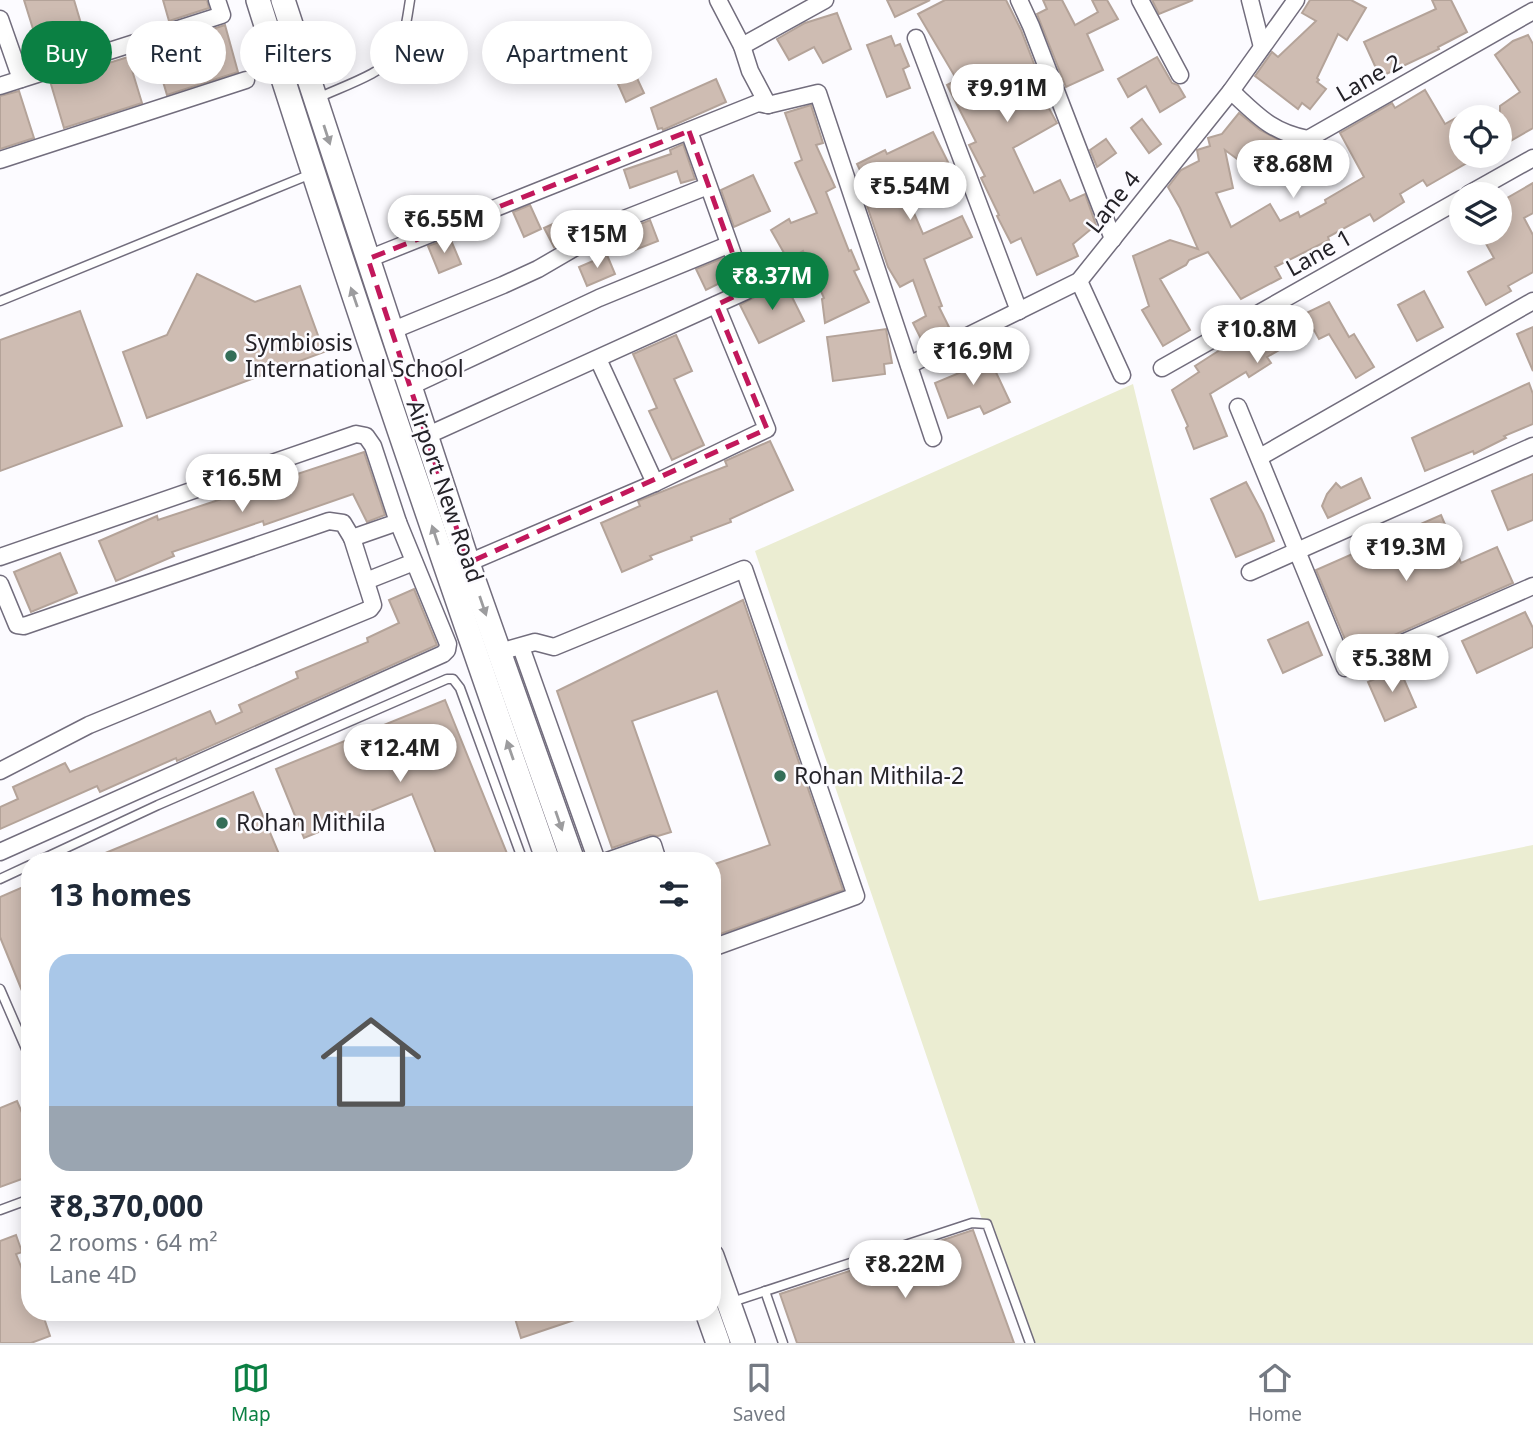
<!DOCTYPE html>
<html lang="en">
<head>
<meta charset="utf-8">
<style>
  body { margin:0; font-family:"Noto Sans",sans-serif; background:#f2f2f3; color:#1f2937; height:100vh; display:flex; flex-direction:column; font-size:26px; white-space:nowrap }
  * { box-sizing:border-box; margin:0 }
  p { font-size:23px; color:#747a83 }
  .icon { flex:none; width:38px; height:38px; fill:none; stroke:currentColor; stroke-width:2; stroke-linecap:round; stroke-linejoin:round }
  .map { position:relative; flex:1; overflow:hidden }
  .panel { position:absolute; left:21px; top:852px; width:700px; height:469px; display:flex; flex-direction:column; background:#fff; border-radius:28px; box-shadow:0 4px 18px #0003 }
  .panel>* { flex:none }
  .top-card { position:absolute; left:21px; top:21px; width:700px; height:63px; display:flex; gap:14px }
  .buttons { position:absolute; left:1449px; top:105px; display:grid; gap:14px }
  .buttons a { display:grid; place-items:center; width:63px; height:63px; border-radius:50%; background:#fff; box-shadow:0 4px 18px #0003; font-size:35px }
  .price { position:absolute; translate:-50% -60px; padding:0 16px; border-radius:24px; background:#fff; color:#222; font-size:23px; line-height:46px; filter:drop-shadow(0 2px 4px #0008) }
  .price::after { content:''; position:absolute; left:50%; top:42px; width:21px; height:16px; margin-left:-10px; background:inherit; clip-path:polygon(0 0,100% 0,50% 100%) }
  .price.on { background:#0b8043; color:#fff }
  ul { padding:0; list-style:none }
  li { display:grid; align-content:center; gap:14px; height:371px; padding:0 28px }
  li span { display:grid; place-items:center; height:217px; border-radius:21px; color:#555 }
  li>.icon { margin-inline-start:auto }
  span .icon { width:126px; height:126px; fill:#fffc; stroke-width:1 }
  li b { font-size:30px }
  h2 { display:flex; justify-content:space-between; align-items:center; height:84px; padding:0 28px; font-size:30px }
  .chip { padding:0 24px; border-radius:32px; background:#fff; box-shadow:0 4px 18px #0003; font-size:24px; line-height:63px }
  .chip.on { background:#0b8043; color:#fff }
  .tab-bar { display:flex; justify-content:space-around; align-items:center; height:98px; border-top:2px solid #e0e1e3; background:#fff; font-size:19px; color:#747a83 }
  .tab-bar a { display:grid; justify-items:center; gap:4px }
  .tab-bar .on { color:#0b8043 }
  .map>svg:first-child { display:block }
  .green { fill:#ebedd2 }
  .building { fill:#cebcb2; stroke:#b4a399; stroke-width:2 }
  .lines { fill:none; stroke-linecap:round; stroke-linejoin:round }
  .service-casing { stroke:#726d7d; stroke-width:11 }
  .minor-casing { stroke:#726d7d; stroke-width:19 }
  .secondary-casing { stroke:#726d7d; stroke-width:26 }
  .service { stroke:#fff; stroke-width:8 }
  .minor { stroke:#fff; stroke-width:16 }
  .secondary { stroke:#fff; stroke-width:23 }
  .oneway { fill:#9c9c9e }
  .marked { fill:none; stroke:#c2185b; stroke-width:5; stroke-dasharray:14 9; stroke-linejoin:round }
  .poi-dot { fill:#346e58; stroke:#fcfbff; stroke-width:2.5 }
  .labels { text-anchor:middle; stroke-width:5; stroke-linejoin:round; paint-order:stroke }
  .street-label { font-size:23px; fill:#242228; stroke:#fcfbff }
  .poi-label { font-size:23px; fill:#242228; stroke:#fcfbff; text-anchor:start }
</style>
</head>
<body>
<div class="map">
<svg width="1533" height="1343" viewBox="0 0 1533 1343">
  <rect width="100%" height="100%" fill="#fcfbff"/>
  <path class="green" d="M1133,384L1259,901L1533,845V1343H1024L755,551Z"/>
  <g class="building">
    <path d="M24,0H74L88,47L43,61Z"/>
    <path d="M163,0H207L209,8L169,21Z"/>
    <path d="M887,0H930L895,17Z"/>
    <path d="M945,0H1006L1021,30L1046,95L1048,102L1046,103L1057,123L1013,148L1034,193L1060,180L1070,201L1085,194L1096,225L1073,244L1078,256L1037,275L1021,238L1011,243L997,216L999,215L981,178L985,176L969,145L976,142L947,85L957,80L918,14Z"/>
    <path d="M1043,0H1062L1075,25L1098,12L1092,0H1107L1118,19L1087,34L1103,70L1066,87L1037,14L1047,9Z"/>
    <path d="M1152,0H1193L1159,14Z"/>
    <path d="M1310,0H1351L1366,8L1347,40L1338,34L1317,78L1319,80L1317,82L1326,89L1310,109L1302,103L1298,109L1255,76L1272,52L1278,57L1316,21L1302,13Z"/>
    <path d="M1432,0H1451L1467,32L1438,47L1439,49L1380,77L1364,42L1436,9Z"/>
    <path d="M837,13L851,49L823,63L814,47L789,60L777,39L805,23Z"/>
    <path d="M225,25L238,72L167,95L153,48Z"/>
    <path d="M1528,35L1533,44V128L1500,147V106L1520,92L1495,55L1513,41Z"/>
    <path d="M891,36L895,46L900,44L909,66L903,69L910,88L887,97L867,45Z"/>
    <path d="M128,57L142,103L64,128L50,81Z"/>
    <path d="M1157,57L1172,83L1178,85L1185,97L1160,112L1146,86L1128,97L1118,79Z"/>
    <path d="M636,76L644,93L626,102L618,84Z"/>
    <path d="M716,79L726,102L663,130L662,128L658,129L651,108Z"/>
    <path d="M1425,90L1445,124L1461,115V156H1479L1427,186L1423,180L1400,194L1404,202L1374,221L1370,214L1328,237L1329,240L1275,267L1281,278L1241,299L1208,252L1189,260L1186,265L1160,279L1190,330L1163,346L1142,310L1149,306L1133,256L1170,240L1198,249L1180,208L1168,187L1181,170L1199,161L1197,150L1210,146L1208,138L1222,134L1239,113L1260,130L1287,144L1276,159L1280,162L1267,181L1225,150L1233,188L1216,193L1231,227L1270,204L1280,221L1298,212L1300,217L1326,203L1325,200L1364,177L1340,133L1392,103L1395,108Z"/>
    <path d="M19,91L34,138L0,149V96Z"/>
    <path d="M811,105L823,143L816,145L835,187L826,192L849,251L851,250L859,269L854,271L869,302L825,323L822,299L824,298L803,251L788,260L771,230L789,219L791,223L817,213L795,163L802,160L785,113Z"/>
    <path d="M1142,119L1161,144L1149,153L1131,128Z"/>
    <path d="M933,132L948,162L943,165L945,170L904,190L923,234L962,216L972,237L924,259L942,306L939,307L949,327L922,341L913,323L926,316L913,280L900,287L888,267L866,203L874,199L857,164L885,150L887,154Z"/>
    <path d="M1106,139L1116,153L1097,167L1090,150Z"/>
    <path d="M683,144L695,179L681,183L677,171L630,188L624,170L671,154L670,150Z"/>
    <path d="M753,175L770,211L734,227L721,190Z"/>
    <path d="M1533,183V213L1524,218L1533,235V272L1508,286L1511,291L1486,305L1468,272L1494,258L1480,233H1500V202Z"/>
    <path d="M530,205L541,229L524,237L513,212Z"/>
    <path d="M650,220L658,241L635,250L628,229Z"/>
    <path d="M559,221L568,239L554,247L544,228Z"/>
    <path d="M450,238L461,264L439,273L428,246Z"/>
    <path d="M607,255L615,274L587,286L579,267Z"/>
    <path d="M723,258L730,278L706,290L696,269Z"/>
    <path d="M197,274L255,302L300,286L324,352L147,418L123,352L167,335Z"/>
    <path d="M784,281L804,321L759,343L740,305Z"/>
    <path d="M1424,291L1443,327L1417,341L1398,305Z"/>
    <path d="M1329,302L1349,337L1354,334L1374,367L1356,378L1329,334L1319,339L1314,330L1267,357L1271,363L1249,377L1246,372L1210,394L1227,436L1194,449L1186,428L1188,426L1172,390L1199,372L1195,366L1251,330L1287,312L1292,320Z"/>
    <path d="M80,311L122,426L0,471V340Z"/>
    <path d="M1533,327V371L1517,334Z"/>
    <path d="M886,329L892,363L884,364L885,374L833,381L827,337Z"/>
    <path d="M676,335L692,371L674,379L704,445L672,460L649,411L657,408L633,354Z"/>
    <path d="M985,349L1010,402L984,414L980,406L948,418L935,383L964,371L959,361Z"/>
    <path d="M1529,383L1533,394V424L1504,436L1506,438L1474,454L1473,451L1425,471L1412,438Z"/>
    <path d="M770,441L793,490L730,519L731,522L691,537L692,540L650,556L652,559L622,572L601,523L640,506L638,501L727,466L725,461Z"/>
    <path d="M364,452L385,515L367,522L353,494L264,525L263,521L172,552L174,556L116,581L99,541L157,516L158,520Z"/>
    <path d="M1533,474V520L1508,530L1492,491Z"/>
    <path d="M1361,478L1370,498L1328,518L1322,506L1327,494L1336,483L1341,488Z"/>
    <path d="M1246,482L1263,514L1274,541L1236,557L1211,499Z"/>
    <path d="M1441,515L1461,563L1497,547L1513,583L1351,654L1316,570Z"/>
    <path d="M60,553L77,593L31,612L14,572Z"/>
    <path d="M414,589L437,645L177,761L176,758L100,792L97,786L0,829V807L18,799L13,787L65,763L70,772L210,711L216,724L242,712L239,705L298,678L296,672L368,642L367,638L399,623L389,600Z"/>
    <path d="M743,600L843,890L712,937V865L770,845L717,691L632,721L671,832L658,836L650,835L612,848L557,691Z"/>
    <path d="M1525,612L1533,628V647L1477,673L1462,641Z"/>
    <path d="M1308,622L1322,655L1283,673L1268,640Z"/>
    <path d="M1399,668L1416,707L1385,721L1368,682Z"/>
    <path d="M445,700L510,861H439L412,794L304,838L276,769Z"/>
    <path d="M253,792L279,854L263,861H86Z"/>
    <path d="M30,884V1008H29L0,937V897Z"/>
    <path d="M17,1101L26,1122L30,1121V1176L0,1187V1108Z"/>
    <path d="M973,1230L1014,1343H797L780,1294Z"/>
    <path d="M16,1235L22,1252L16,1254L30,1289V1312H42L50,1336L31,1343H0V1241Z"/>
    <path d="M513,1312H588L589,1315L521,1338Z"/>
  </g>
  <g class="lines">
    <defs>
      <g id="service">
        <path d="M318,98C338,88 385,73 396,54C405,38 407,18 410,0"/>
        <path d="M0,301L311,174"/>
        <path d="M38,861L158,805L447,679H453L460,688L523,861"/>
        <path d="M0,879L30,865"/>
        <path d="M0,989L30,1058"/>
        <path d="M0,1210L30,1199"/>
        <path d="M765,1291L783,1343"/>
        <path d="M732,1302L972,1223L987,1224L1030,1343"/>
      </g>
      <g id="minor">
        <path d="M718,0L742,46L750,71L768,105"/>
        <path d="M1019,0L1031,26L1113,239"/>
        <path d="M1140,0L1180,75"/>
        <path d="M1250,0L1262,47"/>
        <path d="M0,19L21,79"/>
        <path d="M916,38L1019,311"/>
        <path d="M742,46L825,0"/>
        <path d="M0,86L222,15L217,0"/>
        <path d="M1231,91C1257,115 1271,132 1308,139L1533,11"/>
        <path d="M0,160L246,80"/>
        <path d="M1469,194L1533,158"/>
        <path d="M368,259L758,103L768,105L818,93L933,438"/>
        <path d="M1079,281L1122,375"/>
        <path d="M391,331L503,285L538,269L624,219L708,186"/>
        <path d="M598,359L655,483"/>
        <path d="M909,365L1079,281L1231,91L1296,0"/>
        <path d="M1162,368L1461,199"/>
        <path d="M409,387L599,298L728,245"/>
        <path d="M1238,407L1345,668L1533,586"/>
        <path d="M426,436L746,291L689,131"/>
        <path d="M1260,457L1533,301"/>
        <path d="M0,557L356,434L366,436L373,446L398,522L352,538L343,523L329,521L24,626L17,625L0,584"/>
        <path d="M468,563L655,483L767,429L716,305"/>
        <path d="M1250,572L1533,446"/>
        <path d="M366,581L414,562"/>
        <path d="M521,647L597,861"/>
        <path d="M499,652L535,642L554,647L744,569L856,896L712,948"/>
        <path d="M0,771L89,725L370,609L373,605L371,598L352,538"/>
        <path d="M0,852L443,654L447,650L448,644L398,522"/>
        <path d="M607,861L653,845L658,861"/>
      </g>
      <g id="secondary">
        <path d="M258,0C349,289 448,575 548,861"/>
        <path d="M283,0L472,575L573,861"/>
        <path d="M712,1256L743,1343"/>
        <path d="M707,1312L718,1343"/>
      </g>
    </defs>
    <use href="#service" class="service-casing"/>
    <use href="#minor" class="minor-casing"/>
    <use href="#secondary" class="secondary-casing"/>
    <use href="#service" class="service"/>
    <use href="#minor" class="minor"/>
    <use href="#secondary" class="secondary"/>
  </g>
  <defs><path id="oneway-solid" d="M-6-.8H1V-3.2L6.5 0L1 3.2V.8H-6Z" transform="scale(1.75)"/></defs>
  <g class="oneway">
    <use href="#oneway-solid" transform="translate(327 135) rotate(72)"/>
    <use href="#oneway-solid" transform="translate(354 297) rotate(-109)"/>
    <use href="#oneway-solid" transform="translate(435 535) rotate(-108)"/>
    <use href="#oneway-solid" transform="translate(483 606) rotate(71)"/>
    <use href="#oneway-solid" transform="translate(510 750) rotate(-109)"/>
    <use href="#oneway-solid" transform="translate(559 821) rotate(71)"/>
  </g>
  <path class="marked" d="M689,131L746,291L716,305L767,429L468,563L368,259Z"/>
  <g class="poi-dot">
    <circle cx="231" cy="356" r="7"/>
    <circle cx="780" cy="776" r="7"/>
    <circle cx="222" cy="823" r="7"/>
  </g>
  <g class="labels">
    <g class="street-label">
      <text transform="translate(1369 78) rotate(-30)" y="8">Lane 2</text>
      <text transform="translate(1113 202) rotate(-52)" y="8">Lane 4</text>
      <text transform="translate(1319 253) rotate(-29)" y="8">Lane 1</text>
      <text transform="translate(445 491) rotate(71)" y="8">Airport New Road</text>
    </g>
    <g class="poi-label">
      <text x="245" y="351">Symbiosis<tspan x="245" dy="26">International School</tspan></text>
      <text x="794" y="784">Rohan Mithila-2</text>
      <text x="236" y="831">Rohan Mithila</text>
    </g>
  </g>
</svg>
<div class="buttons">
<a><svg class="icon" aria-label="locate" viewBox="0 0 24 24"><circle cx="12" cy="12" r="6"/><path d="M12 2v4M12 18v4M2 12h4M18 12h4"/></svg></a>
<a><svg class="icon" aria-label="layers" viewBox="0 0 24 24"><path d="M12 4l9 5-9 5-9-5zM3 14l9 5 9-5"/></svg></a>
</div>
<b class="price" style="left:1007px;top:124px">₹9.91M</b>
<b class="price" style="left:1293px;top:200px">₹8.68M</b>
<b class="price" style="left:910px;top:222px">₹5.54M</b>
<b class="price" style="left:444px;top:255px">₹6.55M</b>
<b class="price" style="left:597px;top:270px">₹15M</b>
<b class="price on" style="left:772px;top:312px">₹8.37M</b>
<b class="price" style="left:1257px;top:365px">₹10.8M</b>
<b class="price" style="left:973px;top:387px">₹16.9M</b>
<b class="price" style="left:242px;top:514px">₹16.5M</b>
<b class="price" style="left:1406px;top:583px">₹19.3M</b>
<b class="price" style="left:1392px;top:694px">₹5.38M</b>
<b class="price" style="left:400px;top:784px">₹12.4M</b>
<b class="price" style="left:905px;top:1300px">₹8.22M</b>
<div class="top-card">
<a class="chip on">Buy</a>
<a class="chip">Rent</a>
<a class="chip">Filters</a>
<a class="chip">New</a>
<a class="chip">Apartment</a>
</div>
<section class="panel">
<h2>13 homes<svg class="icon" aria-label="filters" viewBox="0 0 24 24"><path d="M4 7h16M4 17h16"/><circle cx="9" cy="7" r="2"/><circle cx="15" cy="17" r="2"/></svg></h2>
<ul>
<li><span style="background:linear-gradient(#a9c7e8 70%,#9aa5b1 0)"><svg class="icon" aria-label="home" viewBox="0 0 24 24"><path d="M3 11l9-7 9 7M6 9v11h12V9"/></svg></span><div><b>₹8,370,000</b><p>2 rooms · 64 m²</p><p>Lane 4D</p></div></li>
</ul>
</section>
</div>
<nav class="tab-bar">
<a class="on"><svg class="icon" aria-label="map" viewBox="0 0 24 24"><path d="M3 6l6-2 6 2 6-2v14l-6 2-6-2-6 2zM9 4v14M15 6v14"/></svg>Map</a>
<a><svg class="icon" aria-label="saved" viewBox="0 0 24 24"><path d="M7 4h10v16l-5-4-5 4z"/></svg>Saved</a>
<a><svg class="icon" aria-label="home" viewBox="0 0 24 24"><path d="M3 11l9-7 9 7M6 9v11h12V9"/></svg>Home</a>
</nav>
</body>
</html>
